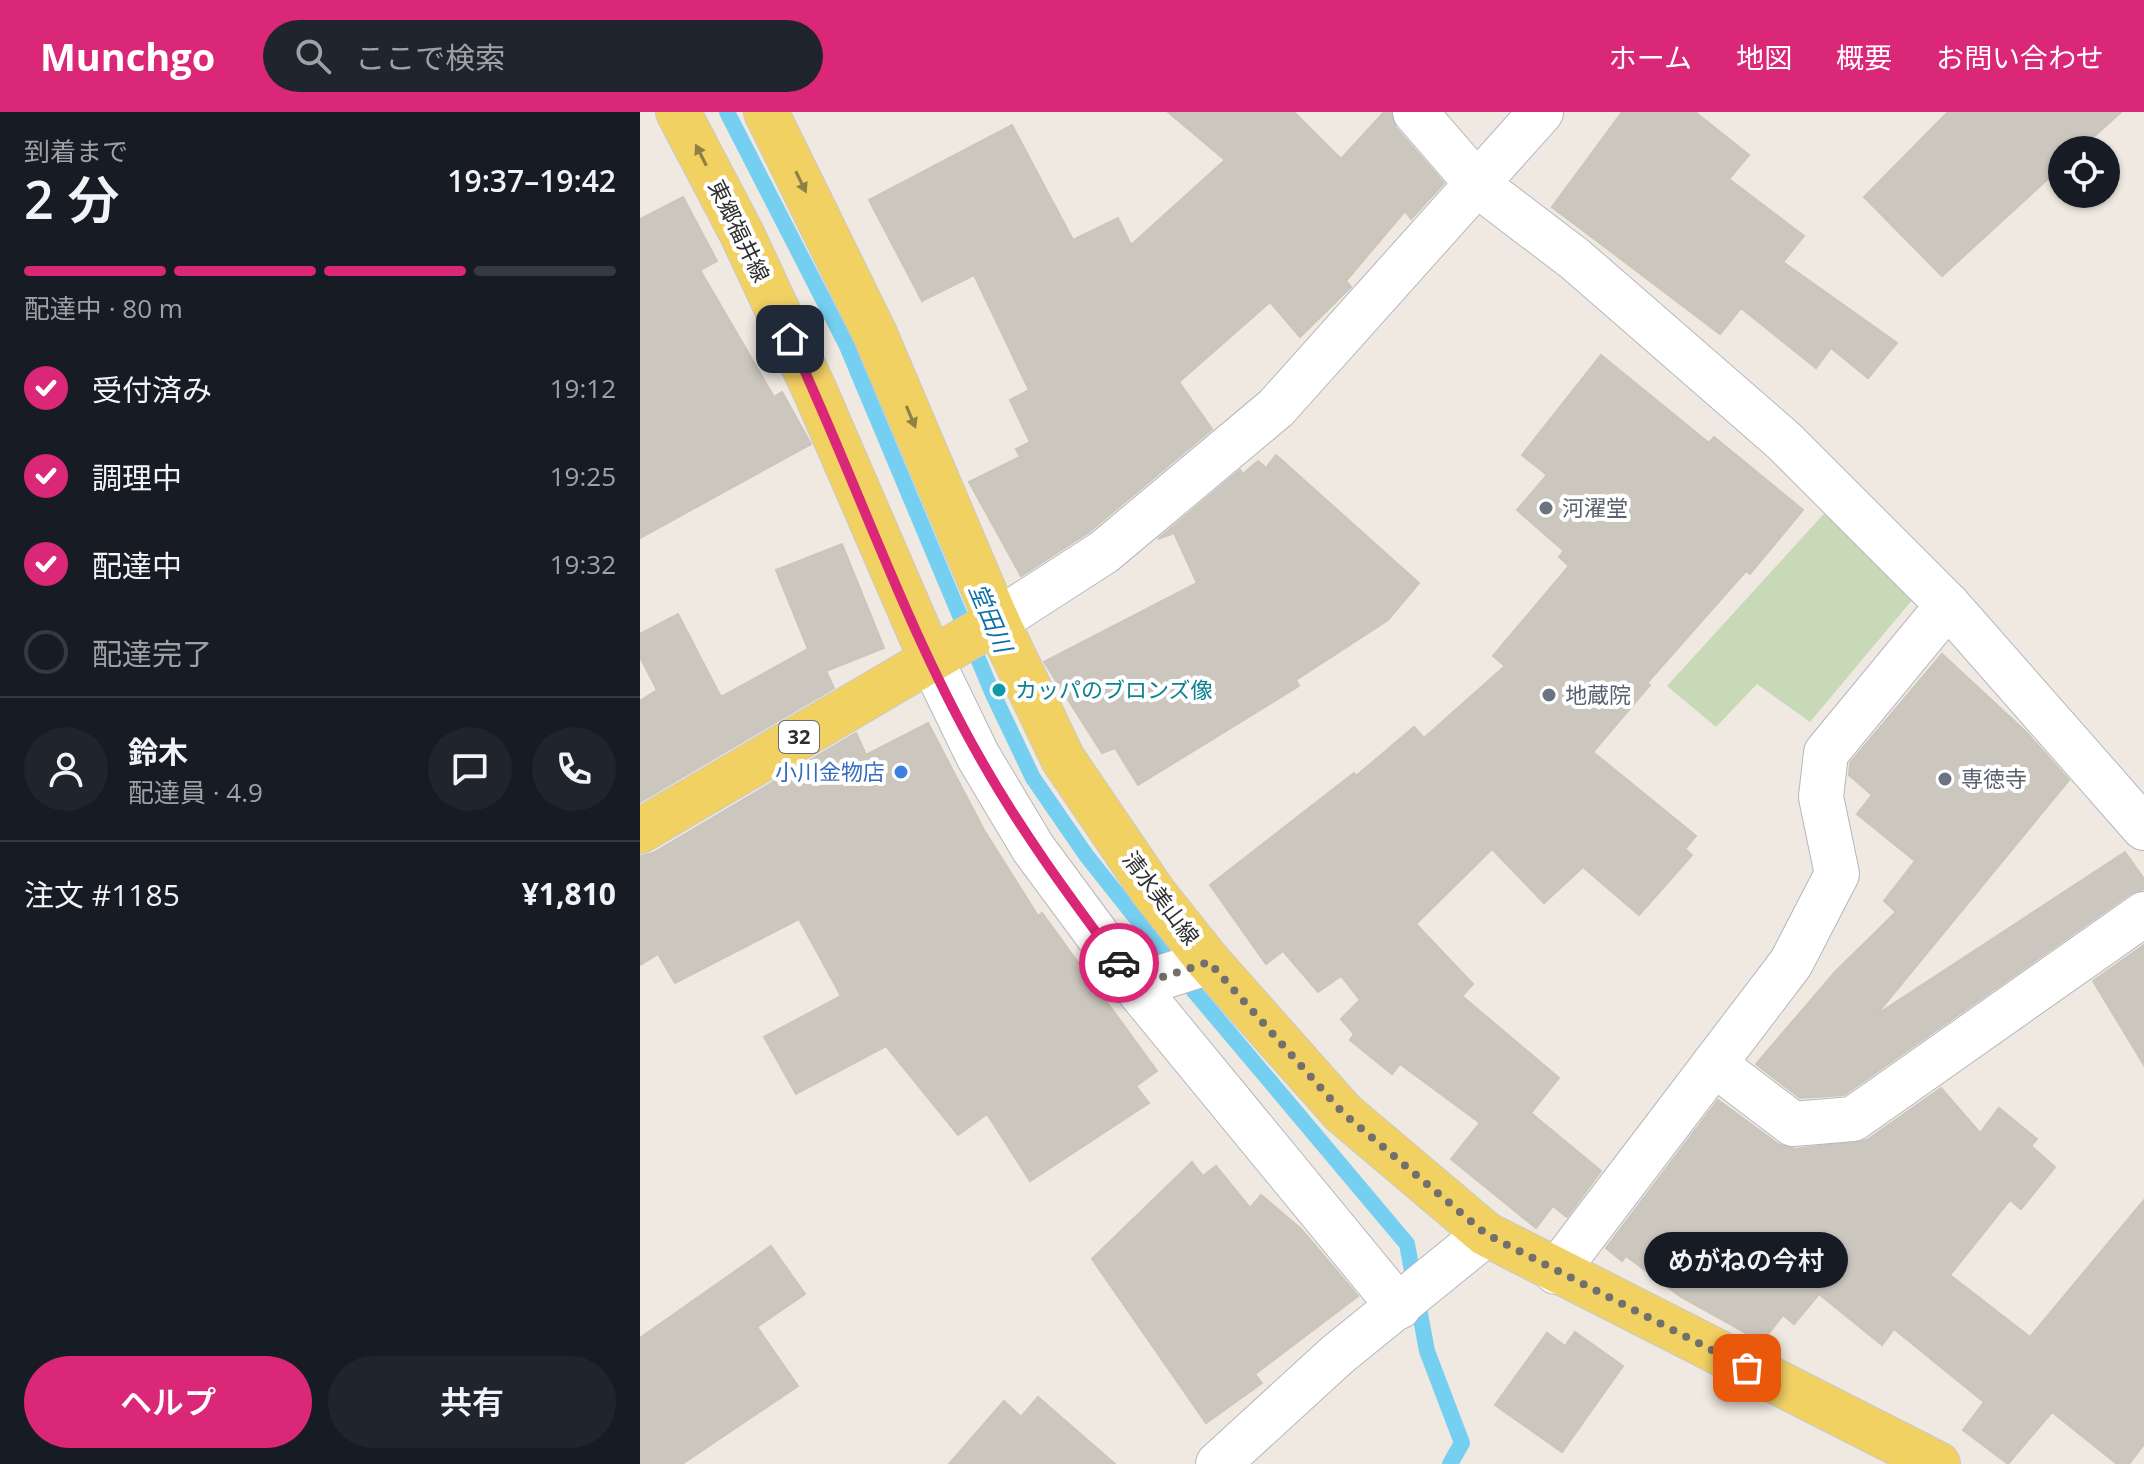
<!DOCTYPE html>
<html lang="ja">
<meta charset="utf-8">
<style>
:root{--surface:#171b24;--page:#20242c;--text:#f1f3f6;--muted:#9ea1a6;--line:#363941;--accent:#db2777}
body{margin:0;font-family:"Open Sans","Noto Sans JP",sans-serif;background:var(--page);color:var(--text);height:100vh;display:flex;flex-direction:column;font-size:30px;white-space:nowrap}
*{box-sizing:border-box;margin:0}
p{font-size:26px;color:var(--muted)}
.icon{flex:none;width:44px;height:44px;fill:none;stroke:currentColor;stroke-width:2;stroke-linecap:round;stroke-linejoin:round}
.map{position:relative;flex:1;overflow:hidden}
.side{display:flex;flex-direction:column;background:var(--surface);width:640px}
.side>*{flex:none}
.buttons{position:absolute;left:1408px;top:24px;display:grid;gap:16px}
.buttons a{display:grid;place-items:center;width:72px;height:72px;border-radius:50%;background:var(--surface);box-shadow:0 2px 6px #0004;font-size:40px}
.pin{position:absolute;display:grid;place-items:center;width:68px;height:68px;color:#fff;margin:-34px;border-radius:16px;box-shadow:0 4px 12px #0006}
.courier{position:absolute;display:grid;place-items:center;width:80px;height:80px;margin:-40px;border:6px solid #db2777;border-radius:50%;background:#fff;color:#222;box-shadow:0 2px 10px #0007}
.bubble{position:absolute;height:56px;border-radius:28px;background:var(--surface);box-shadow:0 2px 6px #0004;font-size:26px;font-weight:600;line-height:56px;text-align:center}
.overview em{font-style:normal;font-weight:600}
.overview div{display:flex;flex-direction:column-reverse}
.overview{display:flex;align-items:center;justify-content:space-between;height:136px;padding:0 24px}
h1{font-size:52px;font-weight:600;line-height:60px}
.bar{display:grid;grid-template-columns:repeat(4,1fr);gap:12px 8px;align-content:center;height:96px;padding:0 24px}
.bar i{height:10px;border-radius:6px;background:var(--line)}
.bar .current{background:var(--accent)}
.bar p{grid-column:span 4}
.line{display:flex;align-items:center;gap:20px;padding:0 24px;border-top:2px solid var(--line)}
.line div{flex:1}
.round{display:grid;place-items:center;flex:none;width:84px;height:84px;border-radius:42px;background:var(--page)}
ol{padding:0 24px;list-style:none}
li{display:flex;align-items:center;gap:24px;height:88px}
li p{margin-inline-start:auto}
li .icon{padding:8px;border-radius:50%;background:var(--accent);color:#fff;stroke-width:4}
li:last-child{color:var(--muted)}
li i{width:44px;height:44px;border:4px solid var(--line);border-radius:50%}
.action{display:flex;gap:16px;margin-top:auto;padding:16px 24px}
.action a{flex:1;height:92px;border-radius:48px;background:var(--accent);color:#fff;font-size:32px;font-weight:600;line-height:92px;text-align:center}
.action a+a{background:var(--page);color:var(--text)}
header{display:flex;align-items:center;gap:48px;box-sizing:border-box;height:112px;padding:0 40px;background:var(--accent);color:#fff}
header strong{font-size:38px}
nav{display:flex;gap:44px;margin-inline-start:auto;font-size:28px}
.search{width:560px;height:72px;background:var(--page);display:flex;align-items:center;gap:20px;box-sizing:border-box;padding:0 28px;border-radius:44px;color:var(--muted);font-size:30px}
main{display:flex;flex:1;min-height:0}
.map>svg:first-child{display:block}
</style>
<header>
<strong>Munchgo</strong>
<div class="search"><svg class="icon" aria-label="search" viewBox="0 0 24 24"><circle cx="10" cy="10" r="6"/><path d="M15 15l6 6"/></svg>ここで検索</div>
<nav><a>ホーム</a><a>地図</a><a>概要</a><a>お問い合わせ</a></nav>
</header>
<main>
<section class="side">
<div class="overview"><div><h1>2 分</h1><p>到着まで</p></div><em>19:37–19:42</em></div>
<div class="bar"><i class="current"></i><i class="current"></i><i class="current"></i><i></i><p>配達中 · 80 m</p></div>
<ol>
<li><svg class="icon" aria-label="check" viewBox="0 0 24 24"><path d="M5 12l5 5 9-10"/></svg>受付済み<p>19:12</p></li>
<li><svg class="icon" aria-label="check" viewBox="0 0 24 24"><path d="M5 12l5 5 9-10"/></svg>調理中<p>19:25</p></li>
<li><svg class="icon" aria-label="check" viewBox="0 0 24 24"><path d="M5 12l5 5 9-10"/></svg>配達中<p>19:32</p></li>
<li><i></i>配達完了</li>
</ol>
<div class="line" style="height:144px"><a class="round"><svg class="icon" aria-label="person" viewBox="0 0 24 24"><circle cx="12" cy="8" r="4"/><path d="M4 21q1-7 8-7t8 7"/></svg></a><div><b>鈴木</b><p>配達員 · 4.9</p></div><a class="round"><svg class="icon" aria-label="chat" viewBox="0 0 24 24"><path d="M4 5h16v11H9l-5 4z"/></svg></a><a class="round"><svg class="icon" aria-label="phone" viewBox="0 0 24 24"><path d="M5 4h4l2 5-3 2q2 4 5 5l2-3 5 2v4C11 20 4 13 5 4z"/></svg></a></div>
<div class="line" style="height:104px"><div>注文 #1185</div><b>¥1,810</b></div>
<div class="action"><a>ヘルプ</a><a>共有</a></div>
</section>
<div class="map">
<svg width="1504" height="1352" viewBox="0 0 1504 1352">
<rect width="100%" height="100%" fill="#efe9e1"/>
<path fill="#c8d9b8" d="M1191 394 1278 481 1170 610 1117 572 1076 615 1027 574Z"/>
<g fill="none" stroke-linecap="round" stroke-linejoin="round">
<path stroke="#75cff0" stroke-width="16" d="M87 0 206 232 352 580 393 666 446 743 554 879 767 1132 787 1239 822 1331 810 1352"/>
</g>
<g fill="#cbc7bf" stroke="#cbc5ba" stroke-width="2">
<path d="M528 0H654L701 47 744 0H751L756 16 804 71 771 107 765 99 706 169 711 175 660 225 630 190 539 270 572 317 449 420 381 464 329 370 380 345 376 337 390 330 370 288 389 278 334 163 282 189 229 88 372 13 433 128 478 106 491 133 585 48Z"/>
<path d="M982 0H1055L1109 43 1089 67 1164 124 1143 150 1257 231 1228 266 1191 236 1176 256 1101 196 1080 222 912 95Z"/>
<path d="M1308 0H1481L1439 38H1422V54L1302 164 1224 85Z"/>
<path d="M43 85 77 149 60 158 134 285 142 280 171 332 0 426V107Z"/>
<path d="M961 243 1069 331 1074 325 1163 398 1110 462 1106 459 1007 571 1010 573 953 640 1056 724 1045 737 1052 743 999 803 943 755 904 791 852 737 776 812 833 872 822 884 919 966 891 1001 961 1059 927 1105 913 1094 896 1116 811 1047 840 1011 760 952 752 962 710 928 714 922 701 907 720 888 701 864 678 880 643 839 626 852 570 773 714 661 716 664 774 615 784 626 865 554 853 544 929 454 919 445 924 439 877 398 907 363 882 343Z"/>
<path d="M636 343 779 471 748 508 656 568 659 574 498 673 475 636 462 641 404 550 557 471 534 421 518 427 600 358 603 362 618 349 626 356Z"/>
<path d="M202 432 244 536 186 559 194 576 0 690V589L17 578 0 545V522L38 502 81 585 168 537 136 458Z"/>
<path d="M1302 542 1385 619 1429 668 1236 903 1485 740 1504 767V777L1490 782 1204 983 1160 986 1116 952 1195 860 1256 800 1244 789 1275 749 1217 702 1232 683 1209 663 1210 651Z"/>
<path d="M288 611 344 718 398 804 402 801 517 959 496 974 509 991 390 1069 347 1002 318 1023 246 934 156 982 124 925 201 884 159 807 35 871 18 842 0 853V744L13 741 216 621 226 643Z"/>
<path d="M1504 833V953L1453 869Z"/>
<path d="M1301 976 1340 1021 1359 996 1397 1027 1391 1034 1415 1055 1381 1097 1370 1088 1310 1163 1390 1225 1504 1088V1332L1489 1352H1477L1412 1300 1368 1352 1323 1318 1344 1290 1254 1217 1242 1233 1179 1182 1154 1212 1143 1203 1122 1230 1041 1185 986 1144 982 1149 966 1136 1078 988 1138 1032 1155 1037 1227 1028Z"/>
<path d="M552 1050 563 1064 576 1054 610 1096 621 1083 661 1117 718 1184 615 1262 622 1271 566 1311 452 1147Z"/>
<path d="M131 1134 165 1182 117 1215 158 1274 42 1352H0V1226Z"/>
<path d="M935 1220 983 1254 922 1340 855 1293 907 1221 925 1234Z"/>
<path d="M398 1285 475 1352H309L364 1289 381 1305Z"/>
</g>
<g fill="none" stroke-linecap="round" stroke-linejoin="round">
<g stroke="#b4b7c1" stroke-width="46">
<g id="minor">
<path d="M775 0 839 74 935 147 1144 329 1308 493 1504 716"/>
<path d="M357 509 464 440 636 296 901 0"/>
<path d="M291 547 338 644 393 736 495 874 759 1195"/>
<path d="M495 874 569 850"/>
<path d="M1074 952 1153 1012 1213 1007 1504 802"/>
<path d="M916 1160 1151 851 1197 762 1181 685 1186 641 1308 493"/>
<path d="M578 1352 697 1243 846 1122"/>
</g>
</g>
<g stroke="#c9c9c9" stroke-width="46">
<g id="major">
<path d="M38 0 102 122 175 279 291 547"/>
<path d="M126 0 235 222 357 509"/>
<path d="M0 719 357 509 423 647 514 781 569 850 703 1001 846 1122 1298 1352"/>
</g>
</g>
<use href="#minor" stroke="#fff" stroke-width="44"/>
<use href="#major" stroke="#f2d163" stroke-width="44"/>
</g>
<defs><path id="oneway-solid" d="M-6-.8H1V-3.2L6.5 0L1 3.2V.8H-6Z" transform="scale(2)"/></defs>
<g fill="#908048">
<use href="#oneway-solid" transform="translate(61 43) rotate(-117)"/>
<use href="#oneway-solid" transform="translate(161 70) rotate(64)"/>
<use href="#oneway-solid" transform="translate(271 305) rotate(67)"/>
</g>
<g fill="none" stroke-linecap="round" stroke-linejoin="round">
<path stroke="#726f6d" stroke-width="8" stroke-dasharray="0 14.4" d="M479 851 495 874 569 850 703 1001 846 1122 1107 1256"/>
<path stroke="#db2777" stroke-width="10" d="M150 227C215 365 264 513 340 646 381 719 429 784 479 851"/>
</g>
<g fill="#6b7280" stroke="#fff" stroke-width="3">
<circle cx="906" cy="396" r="8"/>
<circle cx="909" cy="583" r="8"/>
<circle cx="1305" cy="667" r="8"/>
</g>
<circle fill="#0f9aa8" stroke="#fff" stroke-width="3" cx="359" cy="578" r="8"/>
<circle fill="#3f7fe0" stroke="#fff" stroke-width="3" cx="261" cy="660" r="8"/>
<g text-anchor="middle" stroke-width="8" stroke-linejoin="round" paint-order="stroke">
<rect fill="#fff" stroke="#6d6d6d" stroke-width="2" x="139" y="609" width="40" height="32" rx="6"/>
<g font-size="20" font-weight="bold" fill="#2e2e2e">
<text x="159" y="632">32</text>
</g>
<g font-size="22" fill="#2e2e2e" stroke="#fff">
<text transform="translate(99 119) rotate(64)" y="8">東郷福井線</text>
<text transform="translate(521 786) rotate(53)" y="8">清水美山線</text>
</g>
<g font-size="22" fill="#5b616d" stroke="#fff" text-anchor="start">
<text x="922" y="404">河濯堂</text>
<text x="925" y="591">地蔵院</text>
<text x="1321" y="675">専徳寺</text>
</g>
<g font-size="22" fill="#0d838f" stroke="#fff" text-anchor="start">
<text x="375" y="586">カッパのブロンズ像</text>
</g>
<g font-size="22" fill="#366cbe" stroke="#fff" text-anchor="end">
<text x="245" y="668">小川金物店</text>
</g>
<g font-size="24" font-style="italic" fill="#0d6fa3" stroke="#fff">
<text transform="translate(350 506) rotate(67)" y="8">堂田川</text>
</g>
</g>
</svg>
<div class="buttons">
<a><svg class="icon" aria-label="locate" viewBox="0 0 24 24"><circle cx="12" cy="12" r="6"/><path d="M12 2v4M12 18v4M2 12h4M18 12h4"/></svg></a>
</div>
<div class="pin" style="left:1107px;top:1256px;background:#ea580c"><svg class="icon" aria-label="bag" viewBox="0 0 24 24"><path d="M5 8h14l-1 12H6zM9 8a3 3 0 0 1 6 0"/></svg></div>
<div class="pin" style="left:150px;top:227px;background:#1f2937"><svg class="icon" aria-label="home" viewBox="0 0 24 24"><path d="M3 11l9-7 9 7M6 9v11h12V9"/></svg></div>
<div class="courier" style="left:479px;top:851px"><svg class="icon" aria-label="car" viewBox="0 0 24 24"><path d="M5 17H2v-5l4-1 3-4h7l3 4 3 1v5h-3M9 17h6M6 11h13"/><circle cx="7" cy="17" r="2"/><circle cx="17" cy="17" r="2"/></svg></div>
<div class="bubble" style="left:1004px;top:1120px;width:204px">めがねの今村</div>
</div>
</main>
